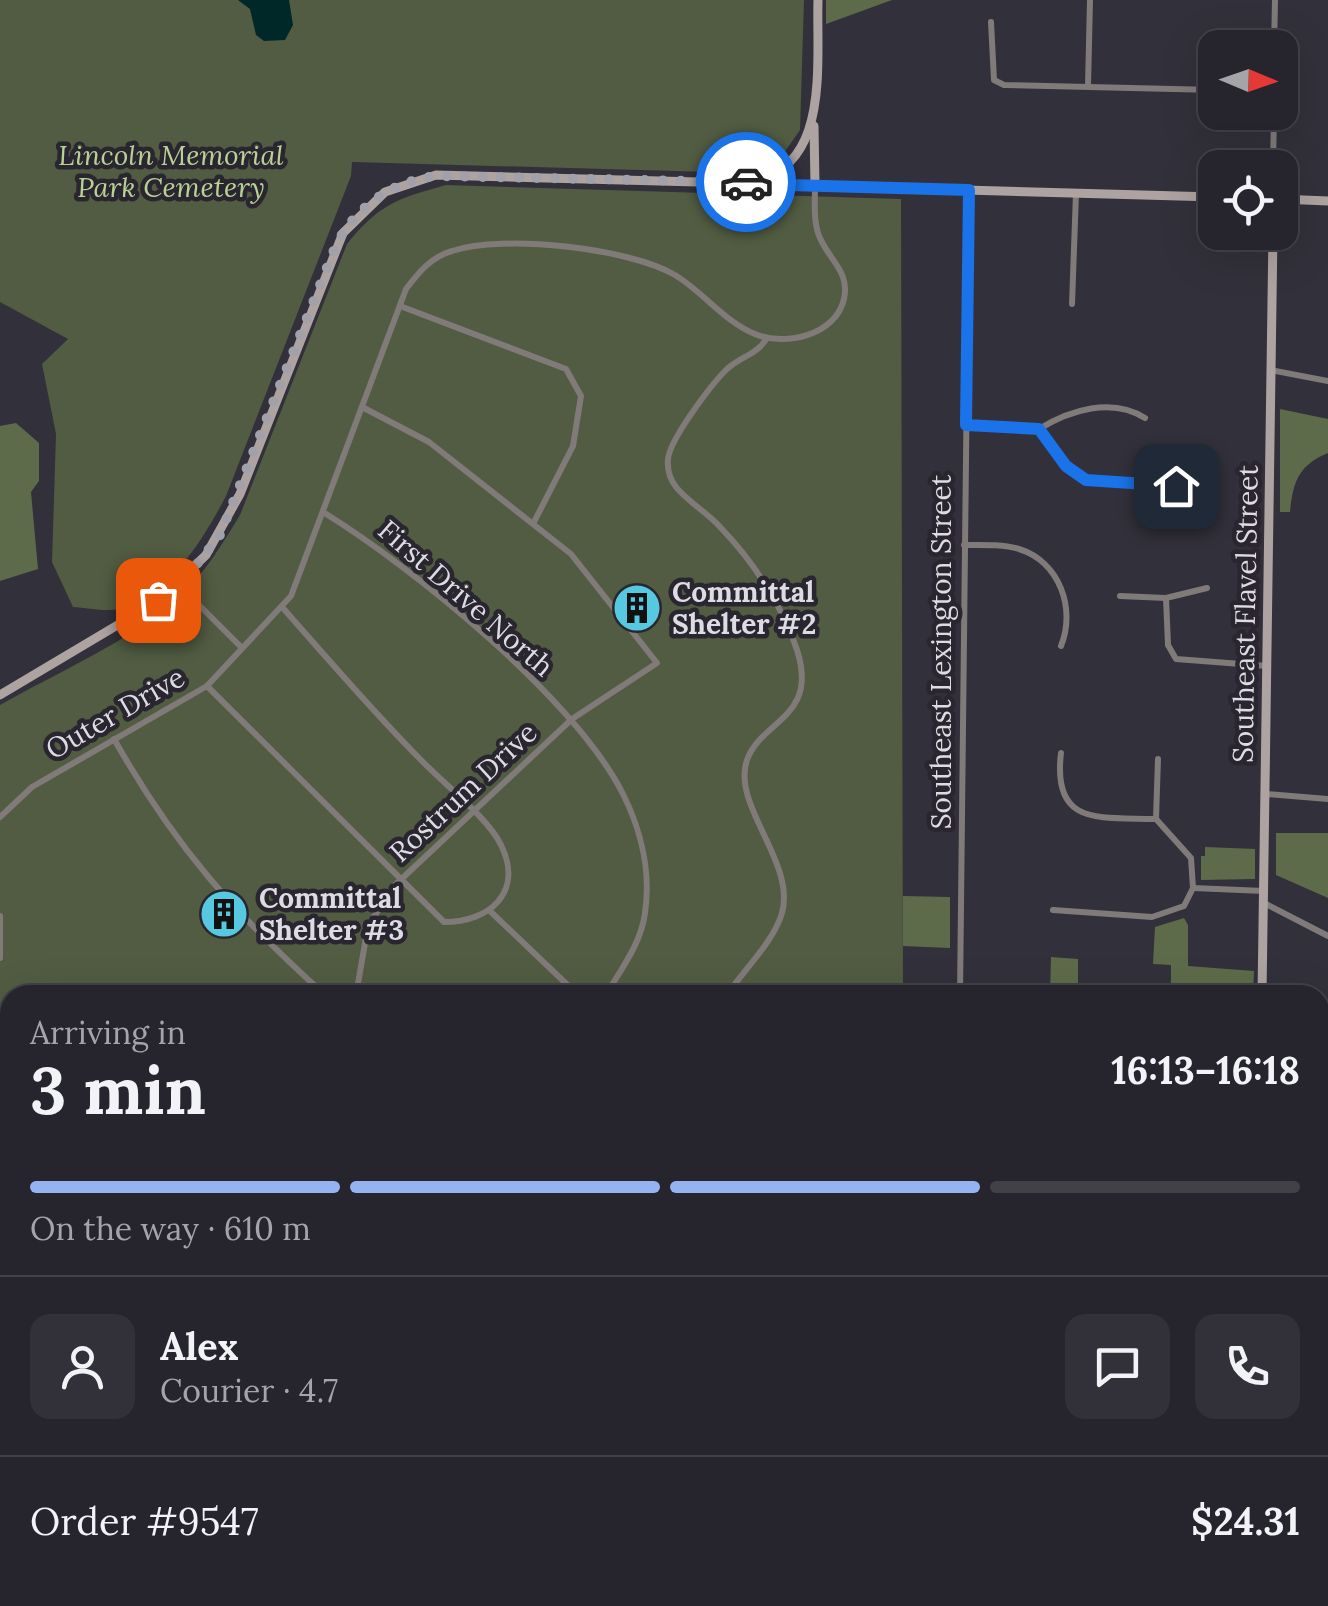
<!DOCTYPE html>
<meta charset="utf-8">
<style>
:root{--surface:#26242c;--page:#323038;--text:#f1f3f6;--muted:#a4a4a9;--line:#424148;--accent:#95b2f1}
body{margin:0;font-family:Lora,serif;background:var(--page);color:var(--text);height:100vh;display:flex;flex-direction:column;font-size:38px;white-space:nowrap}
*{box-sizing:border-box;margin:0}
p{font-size:32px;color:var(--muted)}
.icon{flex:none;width:55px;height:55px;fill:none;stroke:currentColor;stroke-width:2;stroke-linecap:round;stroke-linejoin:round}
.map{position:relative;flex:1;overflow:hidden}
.panel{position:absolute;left:0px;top:985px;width:1330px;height:622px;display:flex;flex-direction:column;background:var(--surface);border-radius:30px 30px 0 0;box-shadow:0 10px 40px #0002,0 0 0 2px var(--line)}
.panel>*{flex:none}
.needle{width:65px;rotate:92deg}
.buttons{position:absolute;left:1198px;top:30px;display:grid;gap:20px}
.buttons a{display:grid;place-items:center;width:100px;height:100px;border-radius:20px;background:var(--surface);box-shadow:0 10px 40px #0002,0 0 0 2px var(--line);font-size:50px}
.pin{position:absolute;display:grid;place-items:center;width:85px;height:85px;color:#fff;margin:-42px;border-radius:20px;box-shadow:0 5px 15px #0006}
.courier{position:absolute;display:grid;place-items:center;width:100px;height:100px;margin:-50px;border:8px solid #1a73e8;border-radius:50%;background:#fff;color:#222;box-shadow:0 2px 12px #0007}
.head em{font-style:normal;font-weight:700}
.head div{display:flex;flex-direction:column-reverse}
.head{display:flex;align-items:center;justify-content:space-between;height:170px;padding:0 30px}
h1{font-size:65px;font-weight:700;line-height:75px}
.bar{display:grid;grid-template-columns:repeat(4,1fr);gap:15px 10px;align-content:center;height:120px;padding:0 30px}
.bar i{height:12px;border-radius:8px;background:var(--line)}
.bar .selected{background:var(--accent)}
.bar p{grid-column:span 4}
.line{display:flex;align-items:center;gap:25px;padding:0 30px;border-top:2px solid var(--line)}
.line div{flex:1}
.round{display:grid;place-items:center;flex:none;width:105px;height:105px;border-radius:20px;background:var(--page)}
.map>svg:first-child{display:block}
</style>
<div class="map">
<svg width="1328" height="1606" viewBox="0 0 1328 1606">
<rect width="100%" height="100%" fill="#32303a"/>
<g fill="#515c42">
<path d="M0 0H804L800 130 779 160 747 173 352 162 351 176 226 496C204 538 169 596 120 609 106 612 87 608 73 607L52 562 56 434 42 364 68 339 0 302Z"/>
<path d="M446 185 901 199 903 995H10V1598H113V1606H0V705C56 673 133 640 180 596 205 573 223 543 240 515L347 244C378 205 398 198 446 185Z"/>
<path d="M336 1598H1039L1038 1606H335Z"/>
</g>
<g fill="#5e6b4a">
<path d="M826 0H892L826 24Z"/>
<path d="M1280 409 1328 419V453C1299 465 1293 481 1290 512H1280Z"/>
<path d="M16 423 39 443V481L31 492 38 569 0 581V426Z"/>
<path d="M1276 833H1328V898L1276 875Z"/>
<path d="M1205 847 1255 849V879L1201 880V856H1205Z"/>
<path d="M903 896 950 897V948L903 946Z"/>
<path d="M1184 918 1188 925V966L1254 971 1253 995H1178L1171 983V965L1153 964 1155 927Z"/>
<path d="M1051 957 1078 959V994L1050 995Z"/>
<path d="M341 1598H431L441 1606H341Z"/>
<path d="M831 1598H1039L1038 1606H831Z"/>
</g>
<path fill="#012828" d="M238 0H289L293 25 285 40 264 41 256 35 250 9Z"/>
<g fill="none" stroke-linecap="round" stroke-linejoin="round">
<g stroke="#807a79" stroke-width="6">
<path d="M991 22 994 80 1004 85 1215 90"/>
<path d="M1274 48 1275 0"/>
<path d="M1088 86 1090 0"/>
<path d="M1273 168 1274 112"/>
<path d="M1072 304 1076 193"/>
<path d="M400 306 566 369 581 396 573 446 534 522"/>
<path d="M1270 370 1328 381"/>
<path d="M966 425 1039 429 1066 466 1086 480 1176 486"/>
<path d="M1039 429C1070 410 1112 397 1145 418"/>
<path d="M323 512C414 568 575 699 623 794 641 830 651 872 645 913 641 944 621 969 606 995"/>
<path d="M964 545C982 545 1002 544 1019 549 1060 562 1076 609 1061 646"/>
<path d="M178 584 242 648"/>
<path d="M1120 596 1166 598 1207 588"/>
<path d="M1166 598 1168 645 1176 659 1267 666"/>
<path d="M207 686 444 922C490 922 524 892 501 845 489 819 443 783 422 761 373 712 328 659 282 607"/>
<path d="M114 739C175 847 234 913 325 995"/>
<path d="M1266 794 1328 799"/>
<path d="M0 817 32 787 207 686 291 596 406 289C419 272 431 257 452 251 504 234 629 248 675 275 703 292 725 322 755 334 785 347 836 335 844 299 850 272 830 261 820 238 813 223 815 202 815 186"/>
<path d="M1156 819 1158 759"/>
<path d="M1193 888 1264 891"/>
<path d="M1264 903 1328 936"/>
<path d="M1053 910 1152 917 1184 906 1193 888 1191 858 1156 819C1100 817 1052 827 1061 753"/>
<path d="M491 912 578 995"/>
<path d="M0 916V958"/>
<path d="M960 991 1016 995"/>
<path d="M356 995 368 926 393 887 572 719 657 663 571 554 429 442 362 407"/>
<path d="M727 995C744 969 773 943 782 913 796 862 731 805 747 760 761 720 819 718 797 650 783 607 753 561 721 528 708 513 688 502 676 487 670 479 667 469 668 459 670 439 711 385 726 370 740 356 756 356 767 338"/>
<path d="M960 995 969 190"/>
<path d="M0 1190 10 1198"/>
<path d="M424 1598 431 1606"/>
<path d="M651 1598 657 1606"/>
<path d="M93 1606 96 1598"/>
</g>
<g stroke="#ada3a1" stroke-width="9">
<path d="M814 126 815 186"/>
<path d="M763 179 787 185 1215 197"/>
<path d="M1280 199 1328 201"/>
<path d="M0 695 158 601 206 555 240 494 343 233 385 192 436 175 736 183C833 180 816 67 818 0"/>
<path d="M1262 995 1273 232"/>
<path d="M1320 1247H1328"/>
<path d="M1183 1606 1184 1598"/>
</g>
</g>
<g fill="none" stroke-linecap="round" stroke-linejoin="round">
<path stroke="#a2a0a8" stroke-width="10" stroke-dasharray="0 18" d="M158 600 190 573 220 535 336 245C356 206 393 181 436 176L746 182"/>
<path stroke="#1a73e8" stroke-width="12" d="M746 182 764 178 788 185 969 190 966 425 1039 429 1066 466 1086 480 1176 486"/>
</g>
<defs>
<g id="building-disc" transform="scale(2.5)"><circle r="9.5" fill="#56c9e1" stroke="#29262f"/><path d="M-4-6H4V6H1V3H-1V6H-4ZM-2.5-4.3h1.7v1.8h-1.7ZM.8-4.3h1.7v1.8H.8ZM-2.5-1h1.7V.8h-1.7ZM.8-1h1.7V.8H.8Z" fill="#111"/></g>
</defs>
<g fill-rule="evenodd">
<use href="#building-disc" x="637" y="608"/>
<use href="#building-disc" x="224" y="914"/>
</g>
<g text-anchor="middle" stroke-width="9" stroke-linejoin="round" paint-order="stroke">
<g font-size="28" font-style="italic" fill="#b9d096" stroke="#29262f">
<text x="171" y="165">Lincoln Memorial<tspan x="171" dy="32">Park Cemetery</tspan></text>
</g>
<g font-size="28" font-weight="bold" fill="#dedce3" stroke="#29262f" text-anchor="start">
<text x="672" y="602">Committal<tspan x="672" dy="32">Shelter #2</tspan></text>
<text x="259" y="908">Committal<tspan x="259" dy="32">Shelter #3</tspan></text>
</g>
<g font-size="28" fill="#dedce3" stroke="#29262f">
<text transform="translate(466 598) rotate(41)" y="10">First Drive North</text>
<text transform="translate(1245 614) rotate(-89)" y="10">Southeast Flavel Street</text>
<text transform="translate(941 652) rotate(-90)" y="10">Southeast Lexington Street</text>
<text transform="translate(115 713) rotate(-30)" y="10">Outer Drive</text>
<text transform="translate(463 792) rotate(-43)" y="10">Rostrum Drive</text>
</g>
</g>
</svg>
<div class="buttons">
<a><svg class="needle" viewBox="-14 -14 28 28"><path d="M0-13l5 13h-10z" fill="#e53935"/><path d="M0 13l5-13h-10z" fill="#a4a4a9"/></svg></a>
<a><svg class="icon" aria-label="locate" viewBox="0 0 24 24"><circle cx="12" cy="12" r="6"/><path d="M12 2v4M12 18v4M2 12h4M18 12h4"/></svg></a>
</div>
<div class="pin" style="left:158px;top:600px;background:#ea580c"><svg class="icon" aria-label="bag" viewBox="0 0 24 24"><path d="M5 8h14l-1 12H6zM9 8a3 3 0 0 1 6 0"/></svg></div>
<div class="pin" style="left:1176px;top:486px;background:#1f2937"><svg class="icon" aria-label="home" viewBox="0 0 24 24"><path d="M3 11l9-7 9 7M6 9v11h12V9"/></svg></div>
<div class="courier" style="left:746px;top:182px"><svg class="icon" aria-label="car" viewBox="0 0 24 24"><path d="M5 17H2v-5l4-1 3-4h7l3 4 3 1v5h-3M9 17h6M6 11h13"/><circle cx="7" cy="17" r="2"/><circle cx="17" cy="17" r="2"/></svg></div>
<section class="panel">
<div class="head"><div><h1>3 min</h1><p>Arriving in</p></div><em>16:13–16:18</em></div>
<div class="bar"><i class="selected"></i><i class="selected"></i><i class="selected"></i><i></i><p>On the way · 610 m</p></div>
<div class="line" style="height:180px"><a class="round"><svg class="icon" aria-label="person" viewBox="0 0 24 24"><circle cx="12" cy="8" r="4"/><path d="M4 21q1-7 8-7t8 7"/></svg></a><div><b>Alex</b><p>Courier · 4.7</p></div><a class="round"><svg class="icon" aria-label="chat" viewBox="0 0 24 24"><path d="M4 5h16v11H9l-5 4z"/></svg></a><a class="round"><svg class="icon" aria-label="phone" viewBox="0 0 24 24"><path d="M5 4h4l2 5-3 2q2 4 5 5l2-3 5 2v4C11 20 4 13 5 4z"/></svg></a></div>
<div class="line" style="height:130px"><div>Order #9547</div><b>$24.31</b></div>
</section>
</div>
